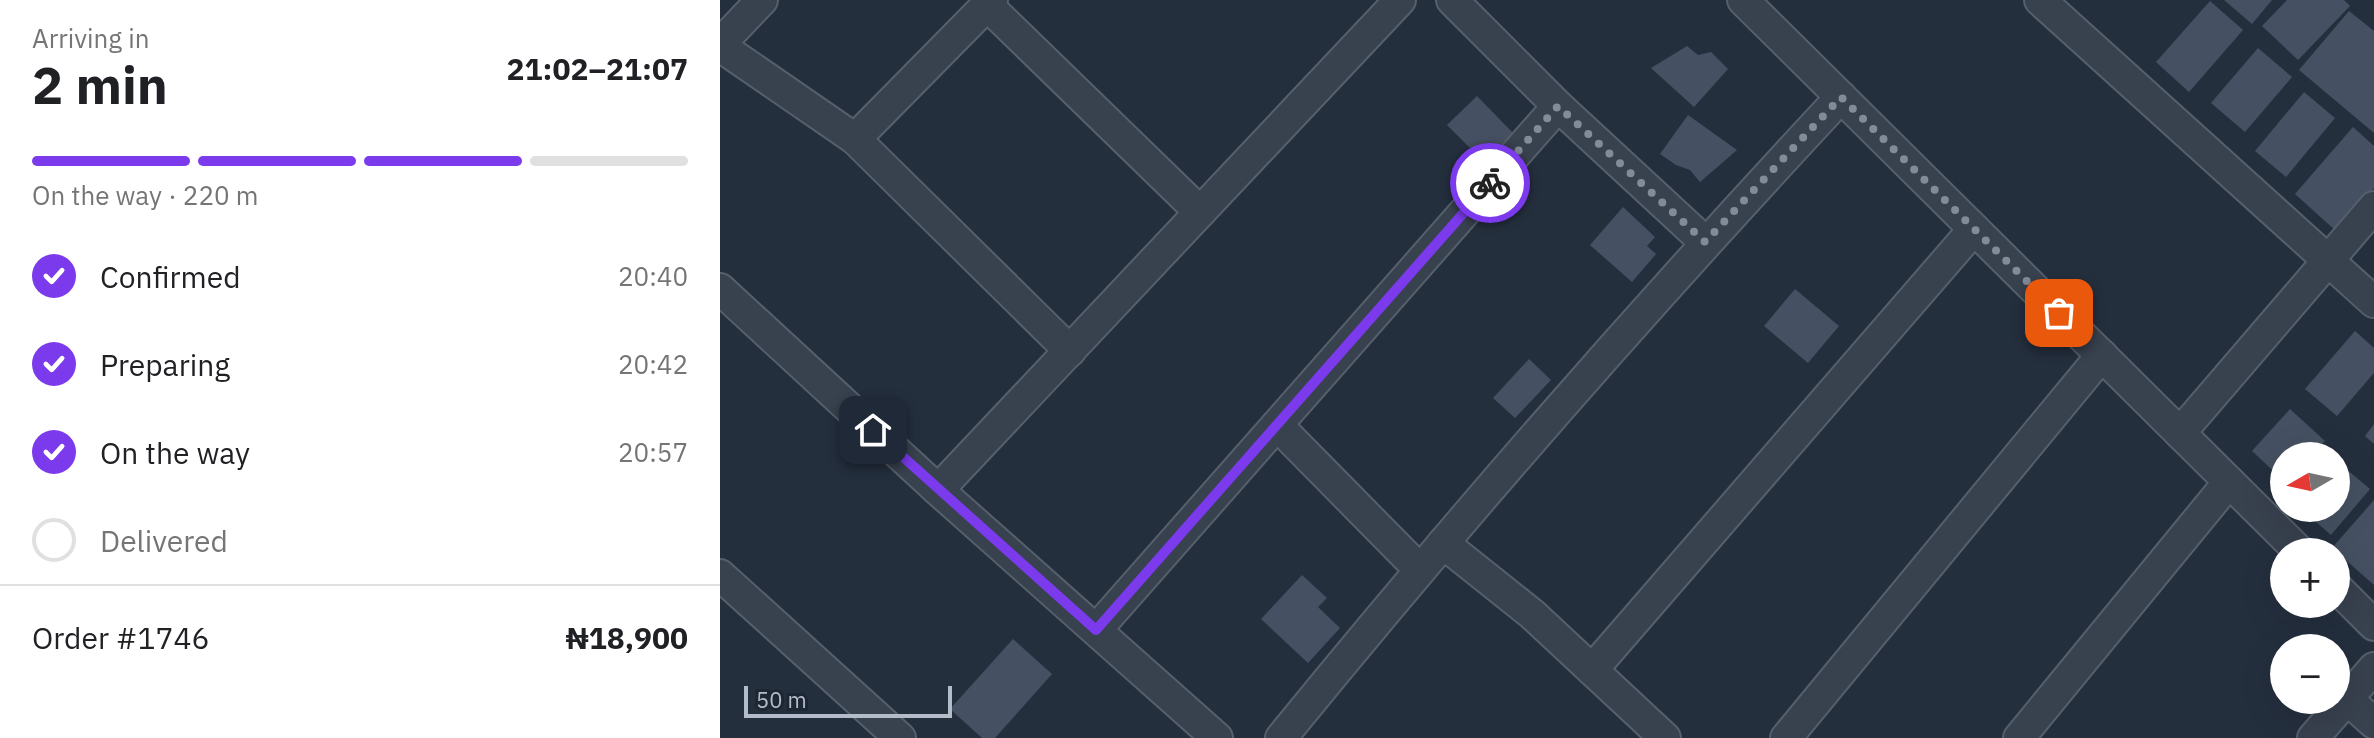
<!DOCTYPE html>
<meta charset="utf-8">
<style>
:root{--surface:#fff;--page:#f2f2f2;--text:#202124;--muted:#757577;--line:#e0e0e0;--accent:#7c3aed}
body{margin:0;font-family:"IBM Plex Sans",sans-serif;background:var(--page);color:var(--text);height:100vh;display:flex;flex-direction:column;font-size:30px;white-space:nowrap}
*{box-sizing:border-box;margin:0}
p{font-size:26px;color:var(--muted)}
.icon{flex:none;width:44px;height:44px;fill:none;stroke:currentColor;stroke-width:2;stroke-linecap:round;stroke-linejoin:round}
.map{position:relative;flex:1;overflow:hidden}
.panel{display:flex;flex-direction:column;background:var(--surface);width:720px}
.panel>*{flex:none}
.needle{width:52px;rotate:261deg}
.fabs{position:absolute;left:1550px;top:442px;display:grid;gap:16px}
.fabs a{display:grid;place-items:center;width:80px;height:80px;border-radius:50%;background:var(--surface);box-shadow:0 8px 32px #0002;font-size:40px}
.scale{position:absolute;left:24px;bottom:20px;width:208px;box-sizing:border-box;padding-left:8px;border:4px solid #b4bcc9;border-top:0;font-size:22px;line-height:28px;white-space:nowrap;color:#b4bcc9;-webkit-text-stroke:6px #1d2633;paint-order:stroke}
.pin{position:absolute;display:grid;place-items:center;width:68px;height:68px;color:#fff;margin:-34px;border-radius:16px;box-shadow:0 4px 12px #0006}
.courier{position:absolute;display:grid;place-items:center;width:80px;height:80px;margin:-40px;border:6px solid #7c3aed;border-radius:50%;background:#fff;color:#222;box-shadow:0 2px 10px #0007}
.overview em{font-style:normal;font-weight:700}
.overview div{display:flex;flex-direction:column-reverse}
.overview{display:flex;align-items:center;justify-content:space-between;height:136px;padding:0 32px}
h1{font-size:52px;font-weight:700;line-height:60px}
.bar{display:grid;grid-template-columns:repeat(4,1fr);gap:12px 8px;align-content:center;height:96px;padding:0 32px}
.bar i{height:10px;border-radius:6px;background:var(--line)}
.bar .current{background:var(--accent)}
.bar p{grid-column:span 4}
.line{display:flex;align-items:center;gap:20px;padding:0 32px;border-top:2px solid var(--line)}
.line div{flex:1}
ol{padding:0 32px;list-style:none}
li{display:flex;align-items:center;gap:24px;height:88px}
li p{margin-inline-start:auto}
li .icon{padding:8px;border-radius:50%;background:var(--accent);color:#fff;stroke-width:4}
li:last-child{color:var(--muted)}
li i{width:44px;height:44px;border:4px solid var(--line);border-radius:50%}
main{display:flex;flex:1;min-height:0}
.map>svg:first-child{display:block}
</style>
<main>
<section class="panel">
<div class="overview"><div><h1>2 min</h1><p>Arriving in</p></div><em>21:02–21:07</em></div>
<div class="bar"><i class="current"></i><i class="current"></i><i class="current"></i><i></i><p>On the way · 220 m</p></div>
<ol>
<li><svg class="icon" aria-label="check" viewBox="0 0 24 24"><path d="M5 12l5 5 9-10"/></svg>Confirmed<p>20:40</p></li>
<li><svg class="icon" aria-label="check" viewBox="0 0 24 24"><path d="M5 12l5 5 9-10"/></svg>Preparing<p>20:42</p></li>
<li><svg class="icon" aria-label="check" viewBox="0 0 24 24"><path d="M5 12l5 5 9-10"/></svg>On the way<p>20:57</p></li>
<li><i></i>Delivered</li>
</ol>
<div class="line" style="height:104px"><div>Order #1746</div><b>₦18,900</b></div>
</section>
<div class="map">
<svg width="1654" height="738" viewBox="0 0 1654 738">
<rect width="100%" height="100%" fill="#242f3e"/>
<g fill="#455162">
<path d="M1504 0H1552L1532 24Z"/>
<path d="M1567 0H1624L1630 6 1578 60 1542 26Z"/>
<path d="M1490 1 1523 30 1469 92 1436 62Z"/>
<path d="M1629 11 1654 31V133L1579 70Z"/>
<path d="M967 46 978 55 991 52 1008 69 974 107 931 68Z"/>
<path d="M1538 48 1572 77 1525 132 1491 103Z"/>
<path d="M1584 92 1615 118 1566 177 1535 151Z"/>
<path d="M757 96 793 133 764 162 727 125Z"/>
<path d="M968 115 1017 150 980 182 970 170 956 165 940 154Z"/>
<path d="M1633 127 1654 146V188L1616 231 1575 194Z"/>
<path d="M903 207 935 237 927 246 936 254 912 282 870 245Z"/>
<path d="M1075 289 1119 326 1088 363 1044 326Z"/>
<path d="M1635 331 1654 348V373L1617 416 1585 389Z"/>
<path d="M809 359 831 380 795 418 773 398Z"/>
<path d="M1570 409 1605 441 1591 456H1564V481L1532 451Z"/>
<path d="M1654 424V444L1645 436Z"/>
<path d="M1618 462 1650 489 1611 535 1580 508H1616Z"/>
<path d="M1654 500V585L1612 548Z"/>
<path d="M582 575 607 598 598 607 620 628 588 663 541 619Z"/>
<path d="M293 639 332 674 275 738H262L230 709Z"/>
</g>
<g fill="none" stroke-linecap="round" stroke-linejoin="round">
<g stroke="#565f6c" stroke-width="34">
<g id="minor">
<path d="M732 0 838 106 985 242"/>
<path d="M1023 0 1580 552"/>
<path d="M1320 0 1654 302"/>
<path d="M267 5 480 212"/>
<path d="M0 44 42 0"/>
<path d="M0 46 135 139 350 351"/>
<path d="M135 139 272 0"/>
<path d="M0 289 218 490 497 738"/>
<path d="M557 425 699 569"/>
<path d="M1460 433 1654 207"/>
<path d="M218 490 680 0"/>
<path d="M723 543 812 614 945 738"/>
<path d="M0 575 180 738"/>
<path d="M1616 587 1654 625"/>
<path d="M376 630 838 106"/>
<path d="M872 670 1254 229"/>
<path d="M1627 699 1654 723"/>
<path d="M561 738C740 518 927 305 1121 97"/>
<path d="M1066 738 1382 355"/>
<path d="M1299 738 1509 482"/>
<path d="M1593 738 1654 668"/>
</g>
</g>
<use href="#minor" stroke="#38414e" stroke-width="30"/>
</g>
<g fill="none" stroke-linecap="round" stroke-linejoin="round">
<path stroke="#828b98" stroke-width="8" stroke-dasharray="0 14.4" d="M770 183 838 106 985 242 1121 97 1339 313"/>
<path stroke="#7c3aed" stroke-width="10" d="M153 430 376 630 770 183"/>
</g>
</svg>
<div class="fabs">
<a><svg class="needle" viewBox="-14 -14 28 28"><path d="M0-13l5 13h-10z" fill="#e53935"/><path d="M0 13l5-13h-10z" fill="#757577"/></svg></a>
<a>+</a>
<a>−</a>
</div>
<div class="scale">50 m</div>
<div class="pin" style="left:1339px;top:313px;background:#ea580c"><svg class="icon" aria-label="bag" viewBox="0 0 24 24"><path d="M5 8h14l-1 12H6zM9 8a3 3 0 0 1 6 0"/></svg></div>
<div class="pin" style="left:153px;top:430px;background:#1f2937"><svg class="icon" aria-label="home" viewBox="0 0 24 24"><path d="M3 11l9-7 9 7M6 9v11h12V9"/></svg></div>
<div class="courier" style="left:770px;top:183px"><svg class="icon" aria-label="bike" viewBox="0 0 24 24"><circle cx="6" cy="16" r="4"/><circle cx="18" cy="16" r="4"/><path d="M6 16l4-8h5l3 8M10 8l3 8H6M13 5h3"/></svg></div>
</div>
</main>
